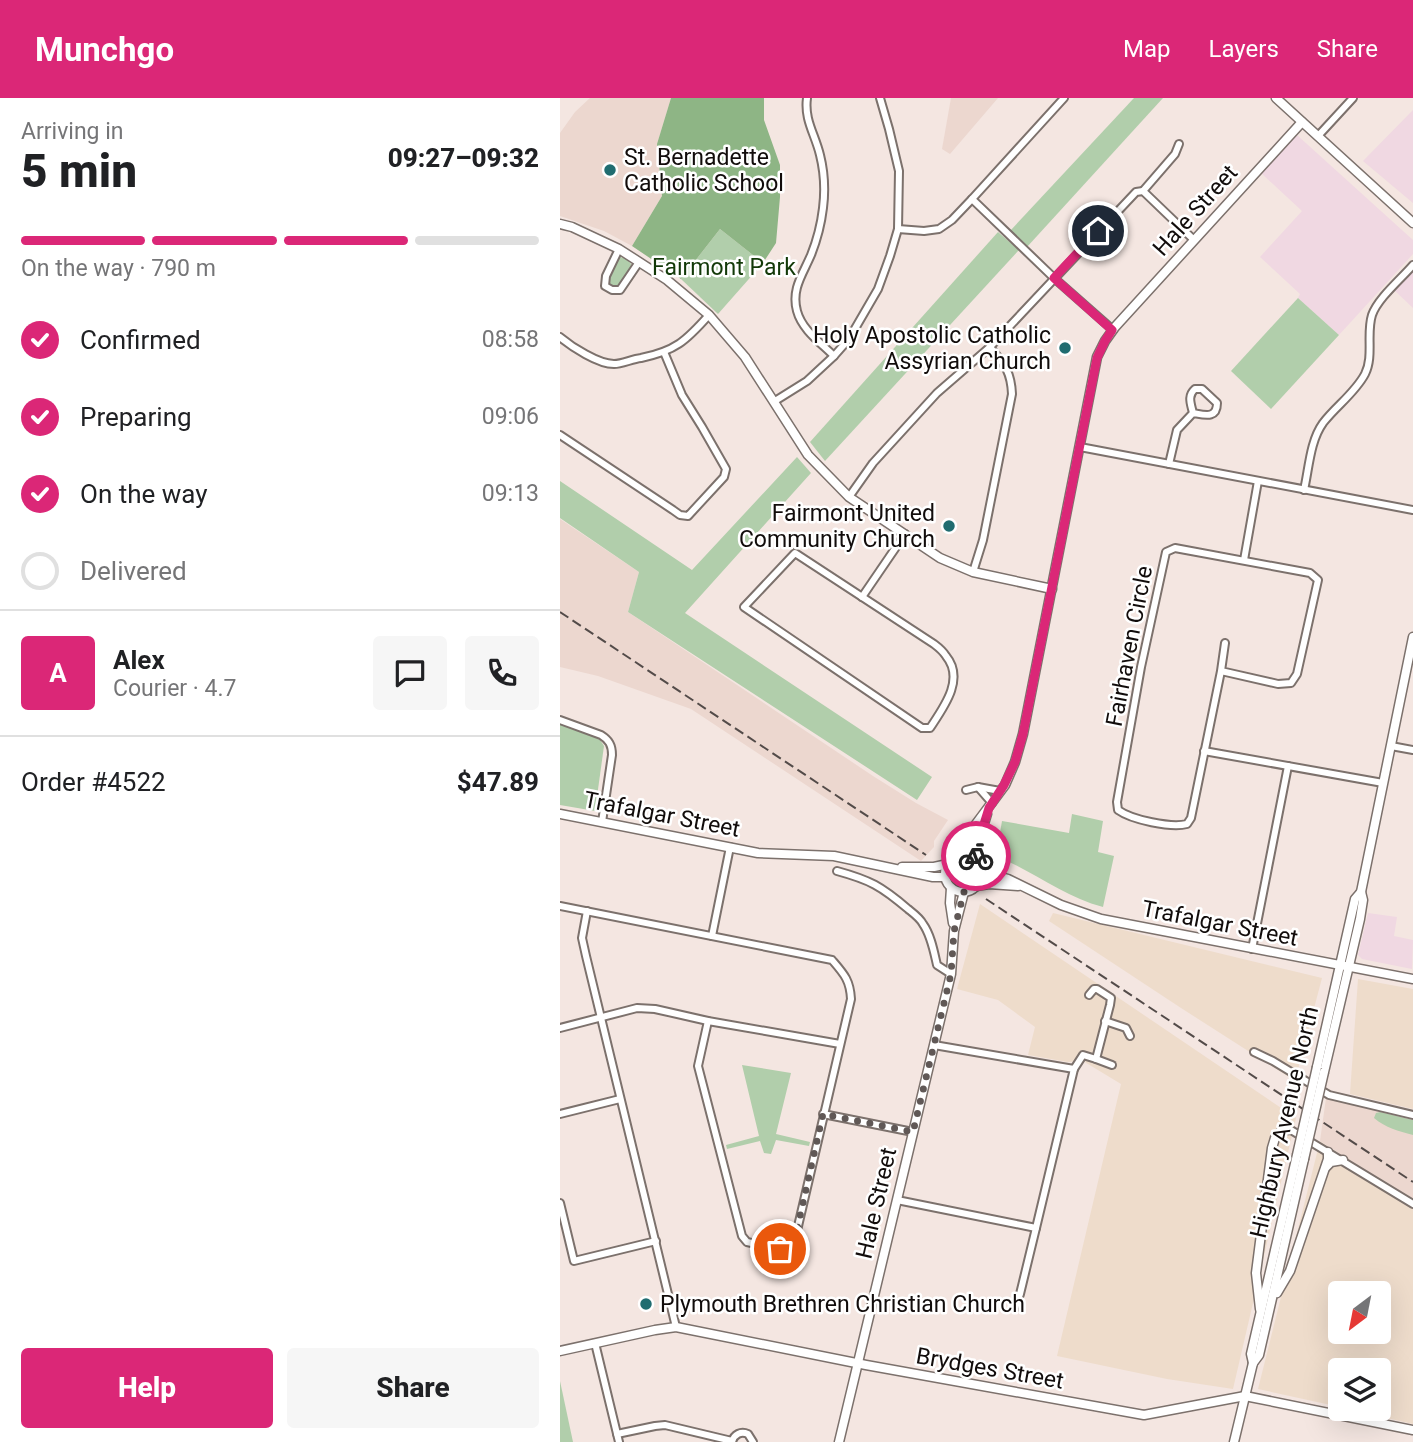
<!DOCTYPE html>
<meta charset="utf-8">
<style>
:root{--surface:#fff;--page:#f6f6f6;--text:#202124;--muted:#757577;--line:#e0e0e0;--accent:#db2777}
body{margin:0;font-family:Roboto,sans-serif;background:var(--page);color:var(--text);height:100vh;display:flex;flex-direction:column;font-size:26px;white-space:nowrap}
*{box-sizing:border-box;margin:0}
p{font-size:23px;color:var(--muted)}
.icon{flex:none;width:38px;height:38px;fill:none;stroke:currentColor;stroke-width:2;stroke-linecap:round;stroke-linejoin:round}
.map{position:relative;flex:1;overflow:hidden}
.details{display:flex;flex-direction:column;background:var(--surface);width:560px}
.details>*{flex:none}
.needle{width:46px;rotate:212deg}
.buttons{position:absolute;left:768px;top:1183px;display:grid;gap:14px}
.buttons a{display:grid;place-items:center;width:63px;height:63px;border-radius:7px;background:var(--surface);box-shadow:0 7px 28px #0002;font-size:35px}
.pin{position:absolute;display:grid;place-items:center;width:60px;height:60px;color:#fff;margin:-30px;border:4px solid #fff;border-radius:50%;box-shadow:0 2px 7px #0007}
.courier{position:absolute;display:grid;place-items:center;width:70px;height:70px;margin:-35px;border:5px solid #db2777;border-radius:50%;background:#fff;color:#222;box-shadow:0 2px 9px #0007}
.overview em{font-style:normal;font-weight:800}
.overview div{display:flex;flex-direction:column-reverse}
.overview{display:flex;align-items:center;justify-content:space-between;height:119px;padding:0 21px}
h1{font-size:46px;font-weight:800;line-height:52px}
.bar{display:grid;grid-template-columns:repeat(4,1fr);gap:10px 7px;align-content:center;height:84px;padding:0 21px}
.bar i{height:9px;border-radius:5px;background:var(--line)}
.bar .active{background:var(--accent)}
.bar p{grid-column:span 4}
.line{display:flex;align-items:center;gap:18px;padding:0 21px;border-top:2px solid var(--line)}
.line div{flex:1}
.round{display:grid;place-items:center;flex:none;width:74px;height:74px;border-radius:7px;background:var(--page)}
ol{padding:0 21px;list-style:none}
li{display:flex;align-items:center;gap:21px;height:77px}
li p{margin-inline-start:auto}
li .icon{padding:7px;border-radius:50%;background:var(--accent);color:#fff;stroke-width:4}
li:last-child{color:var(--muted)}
li i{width:38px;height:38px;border:4px solid var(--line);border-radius:50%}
.button{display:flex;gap:14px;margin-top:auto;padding:14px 21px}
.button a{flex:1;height:80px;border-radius:7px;background:var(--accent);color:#fff;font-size:28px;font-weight:800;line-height:80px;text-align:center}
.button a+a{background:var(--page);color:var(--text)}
header{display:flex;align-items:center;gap:42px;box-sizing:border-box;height:98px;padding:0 35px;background:var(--accent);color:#fff}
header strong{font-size:33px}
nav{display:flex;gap:38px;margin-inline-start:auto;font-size:24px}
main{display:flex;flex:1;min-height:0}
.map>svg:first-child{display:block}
</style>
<header>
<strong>Munchgo</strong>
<nav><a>Map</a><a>Layers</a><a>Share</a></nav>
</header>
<main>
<section class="details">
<div class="overview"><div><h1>5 min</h1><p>Arriving in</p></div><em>09:27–09:32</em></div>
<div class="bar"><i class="active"></i><i class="active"></i><i class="active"></i><i></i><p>On the way · 790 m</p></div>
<ol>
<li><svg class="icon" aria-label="check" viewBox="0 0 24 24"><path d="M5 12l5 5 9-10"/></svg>Confirmed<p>08:58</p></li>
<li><svg class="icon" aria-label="check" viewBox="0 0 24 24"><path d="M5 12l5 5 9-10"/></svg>Preparing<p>09:06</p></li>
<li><svg class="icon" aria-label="check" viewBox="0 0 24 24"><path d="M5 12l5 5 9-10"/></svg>On the way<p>09:13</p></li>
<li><i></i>Delivered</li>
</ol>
<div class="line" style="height:126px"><b class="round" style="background:var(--accent);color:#fff">A</b><div><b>Alex</b><p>Courier · 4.7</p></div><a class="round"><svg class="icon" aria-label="chat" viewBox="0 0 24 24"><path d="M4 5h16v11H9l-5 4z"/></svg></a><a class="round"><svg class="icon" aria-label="phone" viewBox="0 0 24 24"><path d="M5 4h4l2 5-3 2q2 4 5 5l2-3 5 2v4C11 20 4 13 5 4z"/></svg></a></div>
<div class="line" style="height:91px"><div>Order #4522</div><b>$47.89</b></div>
<div class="button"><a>Help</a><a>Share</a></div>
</section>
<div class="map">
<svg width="853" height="1344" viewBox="0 0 853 1344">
<rect width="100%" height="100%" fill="#f4e6e1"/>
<g fill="#f0d8e2">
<path d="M853 12V105L803 63Z"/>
<path d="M737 37 853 142V156L779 237 738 200 740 196 700 159 742 113 700 74Z"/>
<path d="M853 173V210L834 192Z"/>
<path d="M808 815 837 819 834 838 853 842 852 871 802 861 798 857Z"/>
</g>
<g fill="#eedccb" fill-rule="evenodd">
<path d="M420 806 736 1020 673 1291 607 1281 497 1258 561 986 523 963 508 964 468 957 475 929 438 902 397 891Z"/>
<path d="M493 815 762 880 735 983 621 910 489 823Z"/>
<path d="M798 881 853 891V1011L790 996Z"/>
<path d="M760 1043 853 1103V1326L787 1311H819V1272H780V1309L698 1291ZM780 1195H819V1234H780Z"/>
</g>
<g fill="#ecd7cf">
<path d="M30 0H111L97 46 102 98 72 148 44 133 0 118V35L15 14Z"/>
<path d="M391 0H438L390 56 382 51Z"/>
<path d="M0 421 79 474 68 514 313 678 356 705 388 722 374 743V749L361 763 131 611 38 578 0 569Z"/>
<path d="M766 1000 853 1022V1103L760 1043Z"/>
</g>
<g fill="#b1ceab">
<path d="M574 0H603L467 149 450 133Z"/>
<path d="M160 131 203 165 158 216 121 181Z"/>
<path d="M438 134 459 152 265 363 250 344Z"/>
<path d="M60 159 67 161 71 166C70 175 63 188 54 190L48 186V179Z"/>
<path d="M738 200 779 237 711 311 671 273Z"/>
<path d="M237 359 251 375 125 515 372 679 357 702 68 514 79 474 0 420V383L132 472Z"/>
<path d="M0 626 39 640 44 648 35 713 0 707Z"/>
<path d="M512 716 543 723 538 754 554 758 543 809C504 799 473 773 436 758L442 723 509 735Z"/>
<path d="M182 967 231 975 216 1036 250 1044 249 1048 216 1042 211 1056 204 1055 200 1043 167 1051 166 1047 199 1038Z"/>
<path d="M820 1014 853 1022V1037C838 1033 826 1030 814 1020L816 1015Z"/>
<path d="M0 1283 13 1344H0Z"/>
</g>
<path fill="#8eb585" d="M111 0H204V22L220 67V99L216 145 203 165 160 131 121 181 72 148 102 98 97 46Z"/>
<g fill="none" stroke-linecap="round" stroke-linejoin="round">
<g stroke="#7c716c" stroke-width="10">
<g id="street">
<path d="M247 0C244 22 255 36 260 57 264 73 265 94 263 110 261 127 257 142 251 157 243 176 231 191 237 213 242 232 261 245 274 258"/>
<path d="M758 38 793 0"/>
<path d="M583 93 615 56 619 46"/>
<path d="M412 101 494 180 553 232"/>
<path d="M338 131 364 133 379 131 392 122 412 101 504 0"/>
<path d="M59 151 46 178 45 188 52 192H60L79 164"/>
<path d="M0 239C12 249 38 266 54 266 62 266 72 261 81 260 115 253 126 243 149 217"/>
<path d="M215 303 247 283 274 258 289 241 318 191 330 158 338 131 339 73 329 31 320 0"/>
<path d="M0 337 113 412 120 417 128 418 164 379 166 371 142 329 122 297 104 254"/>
<path d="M520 349 853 412"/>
<path d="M609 366 617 332 633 315C645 317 657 321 657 305L642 291H635C627 298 631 306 633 315"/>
<path d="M744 392C749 370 750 343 763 325 776 308 795 295 805 276 814 258 806 236 812 217 818 200 841 181 853 167"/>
<path d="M289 399 313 365 377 295 430 249 576 94 583 93 634 142"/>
<path d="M235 455 374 546C378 549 383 553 386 558 405 581 384 609 370 630H362L184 509Z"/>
<path d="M684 462 698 383"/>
<path d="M413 474 423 442 452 296C451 273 444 266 430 249"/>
<path d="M302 499 345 436"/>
<path d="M661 573 718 586 731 585 737 576 758 482 750 475 615 450 606 454 581 569 557 704 558 712C572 722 611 730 627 726L631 720 661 573 665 545"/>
<path d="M0 622 41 637C49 642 52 647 52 657L42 724"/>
<path d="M831 648 853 652"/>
<path d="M644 653 823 685"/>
<path d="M418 689 432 705"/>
<path d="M406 692 418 689 440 693"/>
<path d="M277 773C310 782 321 788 348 811 353 815 360 820 363 826 371 837 374 854 377 867L391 876"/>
<path d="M0 808 272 862C284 876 290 882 291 901L232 1154 187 1144 182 1138 138 968 148 923"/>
<path d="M27 813 22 840 26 858 116 1229"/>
<path d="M152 838 170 749"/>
<path d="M692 851 728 668"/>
<path d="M545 923 566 930 570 938"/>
<path d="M0 930 77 910 95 911 148 923 280 946"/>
<path d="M694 954 713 963 769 997 853 1017"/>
<path d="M536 961 552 967"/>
<path d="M514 971 523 957 536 961 550 907 551 900 537 891H534L529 897"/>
<path d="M0 1016 60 1001"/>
<path d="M263 1016 353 1034"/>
<path d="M722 1033 731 1032 853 1106"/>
<path d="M337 1102 476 1130 514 971 374 947"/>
<path d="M0 1105 14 1163 96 1143"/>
<path d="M455 1210 460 1196 476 1130"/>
<path d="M35 1245 59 1344"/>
<path d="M57 1336 95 1328 105 1327 172 1343"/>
<path d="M172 1344C174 1336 181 1333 188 1336L193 1344"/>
</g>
</g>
<g stroke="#7c716c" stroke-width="11">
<g id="secondary">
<path d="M716 0 853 125"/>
<path d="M0 126 12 129 59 151 107 182 149 217 185 259 248 357 289 399 380 460 413 474 492 491"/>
<path d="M0 716 198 755 274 758 373 779H385"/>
<circle cx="403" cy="776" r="18"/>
<path d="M399 759 407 749 416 726 445 687 455 664 463 636 537 259 545 243 555 229 742 24"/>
<path d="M416 765V752L427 716"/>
<path d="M342 769H374L388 766"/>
<path d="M420 774 448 781 501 807 541 821 853 881"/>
<path d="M416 788 429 786 458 788"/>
<path d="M391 790 390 805 393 825"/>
<path d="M757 969 795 801 801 794"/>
<path d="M764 974 800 821 803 802 801 794 853 539"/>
<path d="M766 1069 771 1064 783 1062"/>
<path d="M717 1195 730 1173 768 1061V1054"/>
<path d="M700 1211 696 1175 712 1050 715 1040 722 1033"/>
<path d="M0 1253 95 1232 116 1229 306 1267 584 1317 685 1298 853 1332"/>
<path d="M693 1265 691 1256 737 1057"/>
<path d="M279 1344 391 876 394 833 404 794"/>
<path d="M674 1344 693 1265 699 1257 744 1061"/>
</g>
</g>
<use href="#street" stroke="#fff" stroke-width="6"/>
<use href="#secondary" stroke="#fff" stroke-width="8"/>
<g stroke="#534b49" stroke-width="2" stroke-dasharray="10 5" stroke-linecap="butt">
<path d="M0 514 366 757"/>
<path d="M426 801 853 1084"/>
</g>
<g stroke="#7c716c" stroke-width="11" stroke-linecap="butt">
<g id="secondary-bridge">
<path d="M737 1057 757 969"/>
<path d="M744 1061 764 974"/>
</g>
</g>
<use href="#secondary-bridge" stroke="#fff" stroke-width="8"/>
</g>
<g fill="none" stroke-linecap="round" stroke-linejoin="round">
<path stroke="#605856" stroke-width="7" stroke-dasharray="0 12.6" d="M220 1151 232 1154 263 1016 353 1034 391 876 394 833 404 794C430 788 416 774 416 758"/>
<path stroke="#db2777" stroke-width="9" d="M416 758V752L429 710 444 687 455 664 463 636 537 260 545 243 552 232 494 180 538 133"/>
</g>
<g fill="#206c70" stroke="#fff" stroke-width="2.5">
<circle cx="50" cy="72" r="7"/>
<circle cx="505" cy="250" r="7"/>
<circle cx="389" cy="428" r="7"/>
<circle cx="86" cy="1206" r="7"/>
</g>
<g text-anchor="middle" stroke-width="5" stroke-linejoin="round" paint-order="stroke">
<g font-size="23" fill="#110c0b" stroke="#fff" text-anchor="start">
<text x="64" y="67">St. Bernadette<tspan x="64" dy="26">Catholic School</tspan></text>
<text x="491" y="245" text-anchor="end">Holy Apostolic Catholic<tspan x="491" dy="26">Assyrian Church</tspan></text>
<text x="375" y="423" text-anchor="end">Fairmont United<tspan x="375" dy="26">Community Church</tspan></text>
<text x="100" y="1214">Plymouth Brethren Christian Church</text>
</g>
<g font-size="23" fill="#110c0b" stroke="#fff">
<text transform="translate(635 112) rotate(-48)" y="8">Hale Street</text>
<text transform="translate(569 548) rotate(-79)" y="8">Fairhaven Circle</text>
<text transform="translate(102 716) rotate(11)" y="8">Trafalgar Street</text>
<text transform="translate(660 825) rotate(11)" y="8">Trafalgar Street</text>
<text transform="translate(724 1024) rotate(-77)" y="8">Highbury Avenue North</text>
<text transform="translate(316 1105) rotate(-77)" y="8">Hale Street</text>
<text transform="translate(430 1270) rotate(10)" y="8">Brydges Street</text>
</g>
<g font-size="23" fill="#123908" stroke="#fff">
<text x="164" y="177">Fairmont Park</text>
</g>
</g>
</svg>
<div class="buttons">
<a><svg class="needle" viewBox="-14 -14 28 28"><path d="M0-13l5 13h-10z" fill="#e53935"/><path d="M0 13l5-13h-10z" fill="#757577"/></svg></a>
<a><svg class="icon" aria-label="layers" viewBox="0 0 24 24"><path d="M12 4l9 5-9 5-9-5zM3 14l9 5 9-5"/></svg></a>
</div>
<div class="pin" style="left:220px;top:1151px;background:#ea580c"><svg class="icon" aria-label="bag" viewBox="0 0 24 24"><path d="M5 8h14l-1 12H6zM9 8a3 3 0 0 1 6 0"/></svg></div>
<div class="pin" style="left:538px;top:133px;background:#1f2937"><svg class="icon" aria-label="home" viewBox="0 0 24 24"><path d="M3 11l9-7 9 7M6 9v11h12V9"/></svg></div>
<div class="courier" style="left:416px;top:758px"><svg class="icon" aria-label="bike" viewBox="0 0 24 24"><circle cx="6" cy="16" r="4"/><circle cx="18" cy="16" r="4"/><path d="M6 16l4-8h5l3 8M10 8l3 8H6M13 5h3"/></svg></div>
</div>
</main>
